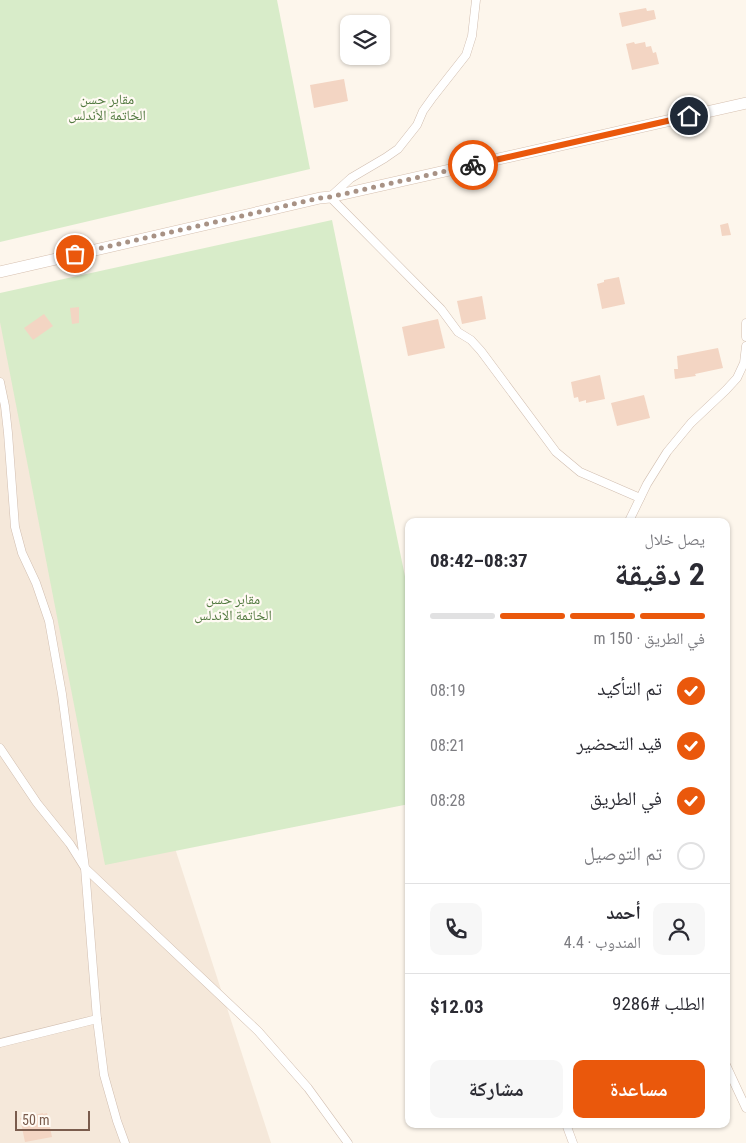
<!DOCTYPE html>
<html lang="ar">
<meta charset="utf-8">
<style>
:root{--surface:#fff;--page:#f7f7f7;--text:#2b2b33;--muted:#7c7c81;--line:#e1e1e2;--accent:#ea580c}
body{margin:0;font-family:"Roboto Condensed","Noto Naskh Arabic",sans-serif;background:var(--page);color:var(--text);direction:rtl;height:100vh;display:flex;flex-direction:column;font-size:19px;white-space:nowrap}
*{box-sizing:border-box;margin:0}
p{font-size:16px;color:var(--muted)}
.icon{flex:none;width:28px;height:28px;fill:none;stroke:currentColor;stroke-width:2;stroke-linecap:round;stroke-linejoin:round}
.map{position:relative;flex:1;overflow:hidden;direction:ltr}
.panel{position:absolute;left:405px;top:518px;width:325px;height:610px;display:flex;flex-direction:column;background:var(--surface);border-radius:10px;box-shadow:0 1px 4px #0004;direction:rtl}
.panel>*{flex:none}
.fabs{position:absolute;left:340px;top:15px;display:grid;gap:10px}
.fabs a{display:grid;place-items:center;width:50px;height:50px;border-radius:10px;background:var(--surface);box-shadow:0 1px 4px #0004;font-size:25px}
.scale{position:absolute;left:15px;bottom:12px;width:75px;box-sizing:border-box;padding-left:5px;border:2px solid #7a5c4d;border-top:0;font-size:14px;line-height:18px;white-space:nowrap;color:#7a5c4d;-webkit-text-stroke:4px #fffaf3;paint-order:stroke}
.pin{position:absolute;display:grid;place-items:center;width:42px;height:42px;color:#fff;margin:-21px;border:2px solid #fff;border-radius:50%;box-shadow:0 1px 5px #0007}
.courier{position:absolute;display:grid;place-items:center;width:50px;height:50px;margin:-25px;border:4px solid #ea580c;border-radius:50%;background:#fff;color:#222;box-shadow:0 1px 6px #0007}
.head em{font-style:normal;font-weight:700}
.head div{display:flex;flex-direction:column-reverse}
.head{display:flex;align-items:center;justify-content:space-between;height:85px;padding:0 25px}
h1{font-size:32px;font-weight:700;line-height:38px}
.bar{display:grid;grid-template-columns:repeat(4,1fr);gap:8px 5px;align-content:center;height:60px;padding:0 25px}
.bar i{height:6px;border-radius:4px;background:var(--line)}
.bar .selected{background:var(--accent)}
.bar p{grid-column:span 4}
.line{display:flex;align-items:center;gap:12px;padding:0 25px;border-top:1px solid var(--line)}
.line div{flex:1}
.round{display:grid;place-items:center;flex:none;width:52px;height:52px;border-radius:10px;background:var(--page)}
ol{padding:0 25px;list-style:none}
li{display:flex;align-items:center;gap:15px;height:55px}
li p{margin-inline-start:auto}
li .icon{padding:5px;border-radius:50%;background:var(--accent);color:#fff;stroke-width:4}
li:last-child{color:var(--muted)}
li i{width:28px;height:28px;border:2px solid var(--line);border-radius:50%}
.primary-button{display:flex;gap:10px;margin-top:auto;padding:10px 25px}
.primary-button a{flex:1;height:58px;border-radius:10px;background:var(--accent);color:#fff;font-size:20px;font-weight:700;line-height:58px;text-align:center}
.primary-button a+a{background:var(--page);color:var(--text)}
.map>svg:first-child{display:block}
</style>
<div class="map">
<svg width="746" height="1143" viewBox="0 0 746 1143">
<rect width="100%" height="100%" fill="#fdf6ec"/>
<path fill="#f5e8da" d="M0 311 271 1143H0Z"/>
<g fill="#d8ecc9">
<path d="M0 0H277L310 169 0 242Z"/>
<path d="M332 220 409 596V804L105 865 0 322V293Z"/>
</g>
<g fill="#f3d5c3">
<path d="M646 8 647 11 654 10 656 19 622 27 619 13Z"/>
<path d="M634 42 635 44 645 42 646 47 651 46 653 53 656 52 659 64 632 70 626 44Z"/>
<path d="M344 79 348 101 314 108 310 85Z"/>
<path d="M728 223 731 235 722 236 720 225Z"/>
<path d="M619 277 625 304 602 309 597 284 604 282V280Z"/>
<path d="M482 296 486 319 462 324 457 301Z"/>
<path d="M79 307V323L72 324 70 308Z"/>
<path d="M44 314 53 326 33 340 24 328Z"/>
<path d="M438 319 445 348 408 356 402 327Z"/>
<path d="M718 348 723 368 695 374 696 376 675 379 674 369H678L677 356Z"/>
<path d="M600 375 605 399 586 403V400L579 402 578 397 574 398 571 382Z"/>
<path d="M644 395 650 418 617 426 611 403Z"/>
<path d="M43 1113V1114L47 1113 52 1137 25 1142 20 1118Z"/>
</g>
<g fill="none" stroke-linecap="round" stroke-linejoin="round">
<g stroke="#d1beb0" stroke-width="9">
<g id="street">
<path d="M476 0 472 36 466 55 433 97 423 111 417 125 398 149 385 158 351 178 330 197 441 309 458 332 471 340 481 351 556 452 580 472 640 498"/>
<path d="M746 323V337"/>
<path d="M0 382 5 406 8 433 15 527 22 553 36 583 49 621 62 694 85 868 97 1019 104 1075 117 1121 125 1143"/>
<path d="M629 521 647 484 667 452 691 423 726 390 737 378 744 363 746 346"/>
<path d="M0 748 37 803 70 844 85 868 258 1031 308 1088 348 1143"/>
<path d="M0 1043 97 1019"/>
<path d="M726 1065 746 1108"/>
<path d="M566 1124 573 1143"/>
</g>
</g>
<g stroke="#d6c0b0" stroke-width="12">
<path id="secondary" d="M0 272 320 198 330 197 746 103"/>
</g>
<use href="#street" stroke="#fff" stroke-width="8"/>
<use href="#secondary" stroke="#fff" stroke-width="11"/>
</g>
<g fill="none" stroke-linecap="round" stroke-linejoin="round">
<path stroke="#a89285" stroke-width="5" stroke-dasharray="0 9" d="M75 254 320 198 330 197 473 165"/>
<path stroke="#ea580c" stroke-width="6" d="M473 165 689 116"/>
</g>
<g text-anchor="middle" stroke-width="4.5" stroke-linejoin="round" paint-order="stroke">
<g font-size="14" fill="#537a41" stroke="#fffaf3">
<text x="107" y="104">مقابر حسن<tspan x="107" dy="16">الخاتمة الأندلس</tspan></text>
<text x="233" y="604">مقابر حسن<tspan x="233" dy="16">الخاتمة الاندلس</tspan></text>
</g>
</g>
</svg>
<div class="fabs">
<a><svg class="icon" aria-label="layers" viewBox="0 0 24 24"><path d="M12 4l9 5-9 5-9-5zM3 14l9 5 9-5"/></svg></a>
</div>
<div class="scale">50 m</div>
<div class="pin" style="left:75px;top:254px;background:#ea580c"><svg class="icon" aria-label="bag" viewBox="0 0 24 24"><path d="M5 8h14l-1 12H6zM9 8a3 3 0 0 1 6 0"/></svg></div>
<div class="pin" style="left:689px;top:116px;background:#1f2937"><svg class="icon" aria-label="home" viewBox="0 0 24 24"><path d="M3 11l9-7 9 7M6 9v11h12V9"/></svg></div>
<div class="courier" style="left:473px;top:165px"><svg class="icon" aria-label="bike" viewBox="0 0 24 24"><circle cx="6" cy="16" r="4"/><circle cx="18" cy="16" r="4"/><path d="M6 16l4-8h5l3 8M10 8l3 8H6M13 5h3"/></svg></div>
<section class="panel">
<div class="head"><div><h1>2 دقيقة</h1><p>يصل خلال</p></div><em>08:37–08:42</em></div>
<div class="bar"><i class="selected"></i><i class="selected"></i><i class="selected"></i><i></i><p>في الطريق · 150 m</p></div>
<ol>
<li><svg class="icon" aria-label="check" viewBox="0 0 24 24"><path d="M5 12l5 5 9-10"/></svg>تم التأكيد<p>08:19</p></li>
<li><svg class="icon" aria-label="check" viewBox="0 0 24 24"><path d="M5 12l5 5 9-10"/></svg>قيد التحضير<p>08:21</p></li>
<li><svg class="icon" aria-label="check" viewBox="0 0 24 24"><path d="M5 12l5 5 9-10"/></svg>في الطريق<p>08:28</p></li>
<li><i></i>تم التوصيل</li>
</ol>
<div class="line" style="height:90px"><a class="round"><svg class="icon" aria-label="person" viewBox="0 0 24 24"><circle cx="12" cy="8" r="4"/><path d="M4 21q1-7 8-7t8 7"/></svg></a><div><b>أحمد</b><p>المندوب · 4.4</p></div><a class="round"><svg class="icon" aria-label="phone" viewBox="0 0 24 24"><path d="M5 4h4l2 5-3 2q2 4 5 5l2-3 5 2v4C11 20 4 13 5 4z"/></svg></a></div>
<div class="line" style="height:65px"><div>الطلب #9286</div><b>$12.03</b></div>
<div class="primary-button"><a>مساعدة</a><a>مشاركة</a></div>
</section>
</div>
